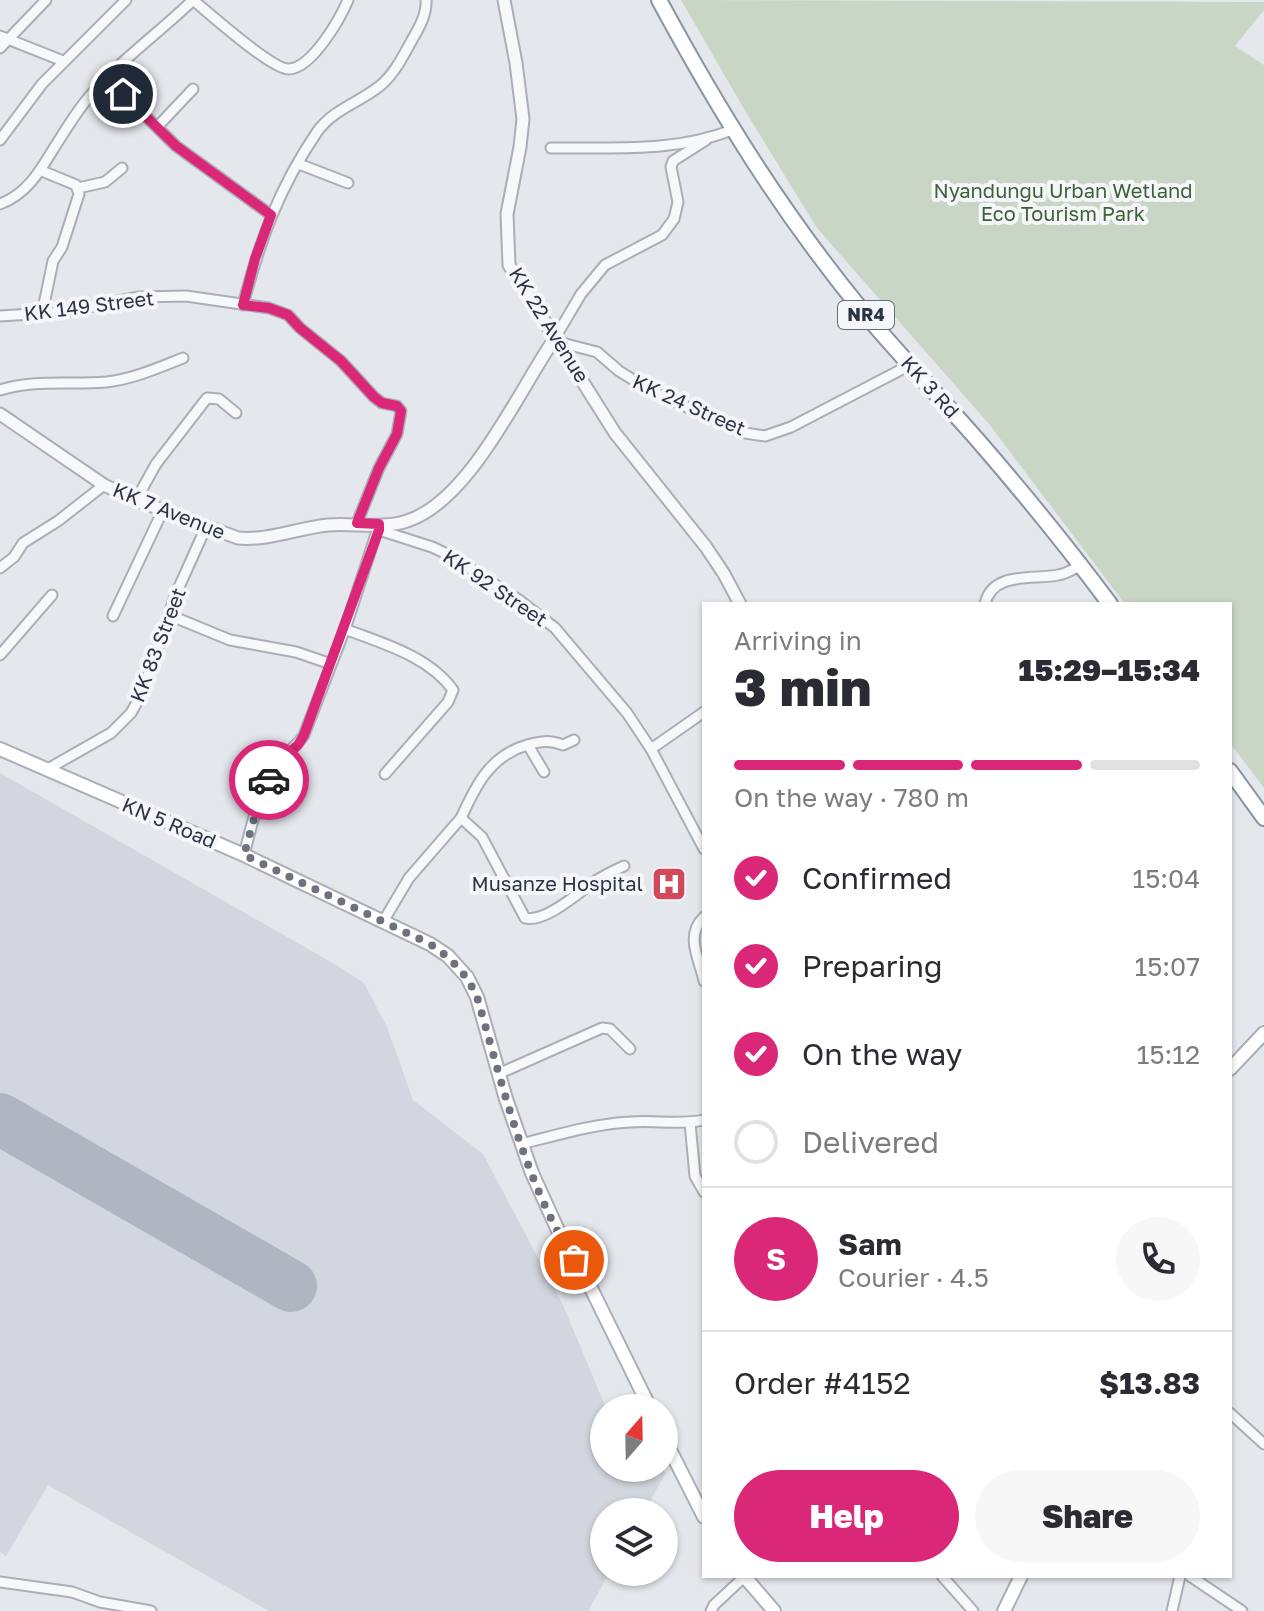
<!DOCTYPE html>
<meta charset="utf-8">
<style>
:root{--surface:#fff;--page:#f7f7f7;--text:#2b2b33;--muted:#7c7c81;--line:#e1e1e2;--accent:#db2777}
body{margin:0;font-family:"Golos Text",sans-serif;background:var(--page);color:var(--text);height:100vh;display:flex;flex-direction:column;font-size:30px;white-space:nowrap}
*{box-sizing:border-box;margin:0}
p{font-size:26px;color:var(--muted)}
.icon{flex:none;width:44px;height:44px;fill:none;stroke:currentColor;stroke-width:2;stroke-linecap:round;stroke-linejoin:round}
.map{position:relative;flex:1;overflow:hidden}
.side{position:absolute;left:702px;top:602px;width:530px;height:976px;display:flex;flex-direction:column;background:var(--surface);border-radius:0px;box-shadow:0 2px 6px #0004}
.side>*{flex:none}
.needle{width:52px;rotate:20deg}
.controls{position:absolute;left:590px;top:1394px;display:grid;gap:16px}
.controls a{display:grid;place-items:center;width:88px;height:88px;border-radius:50%;background:var(--surface);box-shadow:0 2px 6px #0004;font-size:40px}
.pin{position:absolute;display:grid;place-items:center;width:68px;height:68px;color:#fff;margin:-34px;border:4px solid #fff;border-radius:50%;box-shadow:0 2px 8px #0007}
.courier{position:absolute;display:grid;place-items:center;width:80px;height:80px;margin:-40px;border:6px solid #db2777;border-radius:50%;background:#fff;color:#222;box-shadow:0 2px 10px #0007}
.headline em{font-style:normal;font-weight:800}
.headline div{display:flex;flex-direction:column-reverse}
.headline{display:flex;align-items:center;justify-content:space-between;height:136px;padding:0 32px}
h1{font-size:52px;font-weight:800;line-height:60px}
.bar{display:grid;grid-template-columns:repeat(4,1fr);gap:12px 8px;align-content:center;height:96px;padding:0 32px}
.bar i{height:10px;border-radius:6px;background:var(--line)}
.bar .active{background:var(--accent)}
.bar p{grid-column:span 4}
.line{display:flex;align-items:center;gap:20px;padding:0 32px;border-top:2px solid var(--line)}
.line div{flex:1}
.round{display:grid;place-items:center;flex:none;width:84px;height:84px;border-radius:42px;background:var(--page)}
ol{padding:0 32px;list-style:none}
li{display:flex;align-items:center;gap:24px;height:88px}
li p{margin-inline-start:auto}
li .icon{padding:8px;border-radius:50%;background:var(--accent);color:#fff;stroke-width:4}
li:last-child{color:var(--muted)}
li i{width:44px;height:44px;border:4px solid var(--line);border-radius:50%}
.cta{display:flex;gap:16px;margin-top:auto;padding:16px 32px}
.cta a{flex:1;height:92px;border-radius:48px;background:var(--accent);color:#fff;font-size:32px;font-weight:800;line-height:92px;text-align:center}
.cta a+a{background:var(--page);color:var(--text)}
.map>svg:first-child{display:block}
</style>
<div class="map">
<svg width="1264" height="1611" viewBox="0 0 1264 1611">
<rect width="100%" height="100%" fill="#e4e7ec"/>
<path fill="#d2d6de" d="M0 773 338 966 364 983 387 1027 413 1100 483 1154 563 1305 606 1408H604V1468H663L665 1474 644 1512H604V1572H610L588 1611H269L48 1485 6 1556 0 1552Z"/>
<path fill="#c9d6c5" d="M681 0 1264 2V10L1235 46 1264 65V788L1230 743V604H1125L989 424 817 228 747 114Z"/>
<g fill="none" stroke-linecap="round" stroke-linejoin="round">
<path stroke="#b0b6c1" stroke-width="52" d="M0 1119 291 1286"/>
<g stroke="#a9aeb7" stroke-width="13">
<g id="minor">
<path d="M193 0C209 13 272 70 289 69 312 68 340 19 348 0"/>
<path d="M0 36 63 61"/>
<path d="M0 48 46 0"/>
<path d="M107 78 176 146 271 215"/>
<path d="M158 126 193 89"/>
<path d="M0 140 42 84 126 0"/>
<path d="M551 148C613 147 673 153 732 130"/>
<path d="M299 164 348 183"/>
<path d="M78 188 105 182 122 168"/>
<path d="M0 204C27 194 40 171 54 148 65 131 76 112 89 97 120 60 159 33 193 0"/>
<path d="M243 305C260 240 279 188 317 132 333 109 361 102 381 85 395 73 403 56 412 40 419 28 427 14 426 0"/>
<path d="M42 314 53 261 62 247 79 194 76 185 42 171"/>
<path d="M0 316 63 312 139 297 186 296 269 308 288 315 300 328 341 361 374 397 382 403 397 406 401 411 397 434 379 468 357 523"/>
<path d="M555 338 581 294 605 265 662 235 674 219 678 202 671 167 673 161 706 140"/>
<path d="M558 342 597 352 619 371 651 391 745 433 765 436 791 427 910 365"/>
<path d="M0 390C35 379 70 385 106 382 133 379 158 368 183 358"/>
<path d="M136 500 156 464 207 398 219 399 236 413"/>
<path d="M379 530 432 547 449 555 519 600 555 628 627 713 651 749 704 849"/>
<path d="M0 568 14 557 23 543 58 521 104 485"/>
<path d="M985 604C992 571 1033 580 1058 575 1066 574 1074 569 1081 565"/>
<path d="M169 615 230 640 296 652 331 664"/>
<path d="M113 616 163 510"/>
<path d="M345 629C381 643 429 656 453 690L448 702 385 774"/>
<path d="M0 655 52 595"/>
<path d="M528 745 544 772"/>
<path d="M651 749 704 712"/>
<path d="M46 770 111 733 131 713 142 693 175 596 206 527"/>
<path d="M461 818C476 785 490 756 527 745 542 741 549 740 563 745L574 740"/>
<path d="M244 855C252 824 259 789 278 763 286 753 297 746 304 735L345 629 379 525"/>
<path d="M704 917C684 936 700 960 704 981"/>
<path d="M384 920 409 878 461 818 482 837 525 918C544 923 576 895 591 884 601 877 613 871 624 866"/>
<path d="M498 1074 602 1028 610 1029 630 1049"/>
<path d="M690 1123 695 1176 704 1192"/>
<path d="M521 1144C557 1135 593 1124 630 1122 655 1120 680 1125 704 1120"/>
<path d="M1230 1413 1264 1444"/>
<path d="M942 1576 973 1611"/>
<path d="M1190 1576 1242 1611"/>
<path d="M0 1582 72 1592 100 1602 151 1611"/>
<path d="M711 1611 714 1605 744 1577"/>
<path d="M1172 1611 1180 1576"/>
</g>
</g>
<g stroke="#a9aeb7" stroke-width="15">
<g id="tertiary">
<path d="M504 0 516 63 523 119 520 147 507 214 509 265 615 433 706 547 724 574 740 604"/>
<path d="M0 414 104 485 136 500 238 538C268 541 298 528 328 525 353 523 384 529 407 521 470 501 519 390 555 338"/>
</g>
</g>
<g stroke="#a9aeb7" stroke-width="16">
<g id="secondary">
<path d="M0 749 244 855 430 944 448 956 467 977 477 997 506 1099 532 1173 565 1246 584 1274 650 1408"/>
<path d="M1230 1069 1264 1033"/>
<path d="M664 1438 704 1517"/>
<path d="M744 1576 774 1611"/>
<path d="M1004 1611 1021 1576"/>
</g>
</g>
<g stroke="#8b94a3" stroke-width="18">
<g id="trunk">
<path d="M659 0C719 111 780 210 860 308 899 355 941 398 981 444 1026 496 1069 549 1110 604"/>
<path d="M1230 771 1264 818"/>
</g>
</g>
<use href="#minor" stroke="#f7f8fa" stroke-width="9"/>
<use href="#tertiary" stroke="#f7f8fa" stroke-width="11"/>
<use href="#secondary" stroke="#fff" stroke-width="12"/>
<use href="#trunk" stroke="#fff" stroke-width="14"/>
</g>
<g fill="none" stroke-linecap="round" stroke-linejoin="round">
<path stroke="#6c737f" stroke-width="8" stroke-dasharray="0 14.4" d="M269 780 258 804 244 855 430 944C452 959 466 973 477 997 503 1086 524 1180 574 1260"/>
<path stroke="#db2777" stroke-width="10" d="M123 94 176 146 271 215 255 259 243 305 269 308 288 315 300 328 341 361 374 397 382 403 397 406 401 411 397 434 379 468 357 523 379 524V530L304 735 298 745 279 761 269 780"/>
</g>
<defs>
<g id="hospital-square" transform="scale(1.8)"><rect x="-9" y="-9" width="18" height="18" rx="4" fill="#d1495b" stroke="#f4f6f9"/><path d="M-5-5h3v3.5h4V-5h3V5h-3V1.5h-4V5h-3Z" fill="#fff"/></g>
</defs>
<g fill-rule="evenodd">
<use href="#hospital-square" x="669" y="884"/>
</g>
<g text-anchor="middle" stroke-width="8" stroke-linejoin="round" paint-order="stroke">
<rect fill="#f4f6f9" stroke="#676e7b" stroke-width="2" x="838" y="301" width="56" height="28" rx="6"/>
<g font-size="18" font-weight="bold" fill="#2b3445">
<text x="866" y="321">NR4</text>
</g>
<g font-size="20" fill="#3f6138" stroke="#f4f6f9">
<text x="1063" y="198">Nyandungu Urban Wetland<tspan x="1063" dy="23">Eco Tourism Park</tspan></text>
</g>
<g font-size="20" fill="#2b3445" stroke="#f4f6f9">
<text transform="translate(89 306) rotate(-7)" y="7">KK 149 Street</text>
<text transform="translate(549 325) rotate(58)" y="7">KK 22 Avenue</text>
<text transform="translate(930 387) rotate(48)" y="7">KK 3 Rd</text>
<text transform="translate(689 405) rotate(24)" y="7">KK 24 Street</text>
<text transform="translate(169 511) rotate(22)" y="7">KK 7 Avenue</text>
<text transform="translate(495 588) rotate(34)" y="7">KK 92 Street</text>
<text transform="translate(158 645) rotate(-69)" y="7">KK 83 Street</text>
<text transform="translate(169 823) rotate(23)" y="7">KN 5 Road</text>
</g>
<g font-size="20" fill="#2b3445" stroke="#f4f6f9" text-anchor="end">
<text x="643" y="891">Musanze Hospital</text>
</g>
</g>
</svg>
<div class="controls">
<a><svg class="needle" viewBox="-14 -14 28 28"><path d="M0-13l5 13h-10z" fill="#e53935"/><path d="M0 13l5-13h-10z" fill="#7c7c81"/></svg></a>
<a><svg class="icon" aria-label="layers" viewBox="0 0 24 24"><path d="M12 4l9 5-9 5-9-5zM3 14l9 5 9-5"/></svg></a>
</div>
<div class="pin" style="left:574px;top:1260px;background:#ea580c"><svg class="icon" aria-label="bag" viewBox="0 0 24 24"><path d="M5 8h14l-1 12H6zM9 8a3 3 0 0 1 6 0"/></svg></div>
<div class="pin" style="left:123px;top:94px;background:#1f2937"><svg class="icon" aria-label="home" viewBox="0 0 24 24"><path d="M3 11l9-7 9 7M6 9v11h12V9"/></svg></div>
<div class="courier" style="left:269px;top:780px"><svg class="icon" aria-label="car" viewBox="0 0 24 24"><path d="M5 17H2v-5l4-1 3-4h7l3 4 3 1v5h-3M9 17h6M6 11h13"/><circle cx="7" cy="17" r="2"/><circle cx="17" cy="17" r="2"/></svg></div>
<section class="side">
<div class="headline"><div><h1>3 min</h1><p>Arriving in</p></div><em>15:29–15:34</em></div>
<div class="bar"><i class="active"></i><i class="active"></i><i class="active"></i><i></i><p>On the way · 780 m</p></div>
<ol>
<li><svg class="icon" aria-label="check" viewBox="0 0 24 24"><path d="M5 12l5 5 9-10"/></svg>Confirmed<p>15:04</p></li>
<li><svg class="icon" aria-label="check" viewBox="0 0 24 24"><path d="M5 12l5 5 9-10"/></svg>Preparing<p>15:07</p></li>
<li><svg class="icon" aria-label="check" viewBox="0 0 24 24"><path d="M5 12l5 5 9-10"/></svg>On the way<p>15:12</p></li>
<li><i></i>Delivered</li>
</ol>
<div class="line" style="height:144px"><b class="round" style="background:var(--accent);color:#fff">S</b><div><b>Sam</b><p>Courier · 4.5</p></div><a class="round"><svg class="icon" aria-label="phone" viewBox="0 0 24 24"><path d="M5 4h4l2 5-3 2q2 4 5 5l2-3 5 2v4C11 20 4 13 5 4z"/></svg></a></div>
<div class="line" style="height:104px"><div>Order #4152</div><b>$13.83</b></div>
<div class="cta"><a>Help</a><a>Share</a></div>
</section>
</div>
